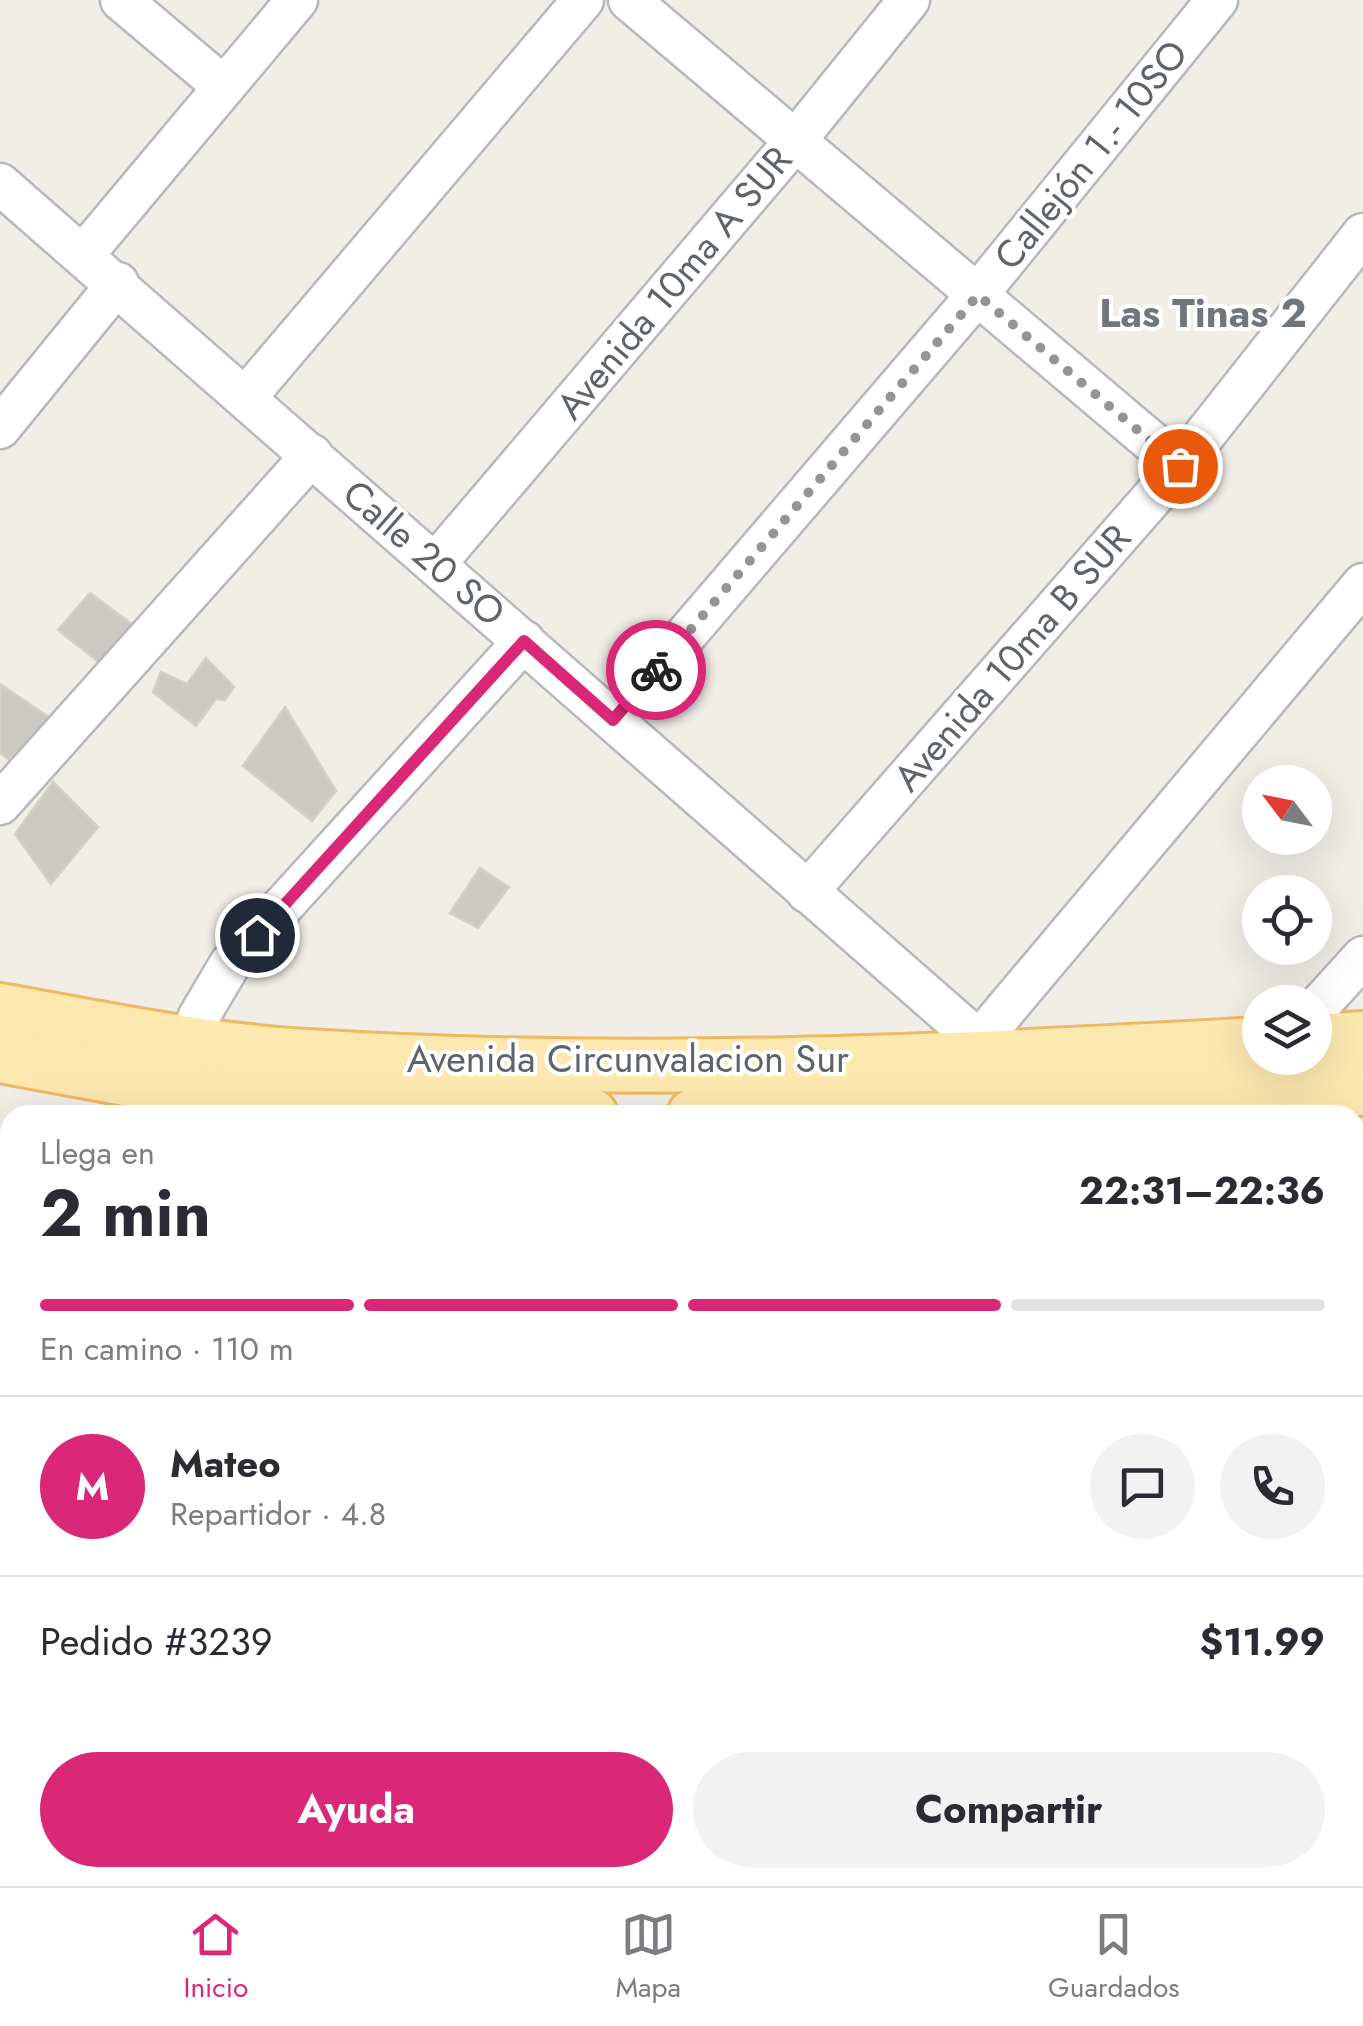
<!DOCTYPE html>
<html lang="es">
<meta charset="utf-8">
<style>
:root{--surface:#fff;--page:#f2f2f3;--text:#2b2b33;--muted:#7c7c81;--line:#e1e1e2;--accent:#db2777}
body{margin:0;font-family:Jost,sans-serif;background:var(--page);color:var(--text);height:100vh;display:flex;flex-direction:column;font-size:38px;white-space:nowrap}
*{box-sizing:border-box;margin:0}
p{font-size:32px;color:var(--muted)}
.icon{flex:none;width:55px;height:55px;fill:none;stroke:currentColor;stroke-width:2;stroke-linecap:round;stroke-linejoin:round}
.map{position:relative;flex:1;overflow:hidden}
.details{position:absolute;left:0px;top:1105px;width:1365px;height:782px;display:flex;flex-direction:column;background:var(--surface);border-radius:30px 30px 0 0;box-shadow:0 10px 40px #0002}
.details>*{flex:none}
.needle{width:65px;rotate:302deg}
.tools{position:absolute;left:1242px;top:765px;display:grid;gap:20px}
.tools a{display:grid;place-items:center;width:90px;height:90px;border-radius:50%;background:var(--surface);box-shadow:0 10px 40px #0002;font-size:50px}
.pin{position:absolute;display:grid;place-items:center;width:85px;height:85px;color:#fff;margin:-42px;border:5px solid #fff;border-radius:50%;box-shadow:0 2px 10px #0007}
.courier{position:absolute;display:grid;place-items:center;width:100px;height:100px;margin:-50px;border:8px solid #db2777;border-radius:50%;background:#fff;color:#222;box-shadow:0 2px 12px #0007}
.summary em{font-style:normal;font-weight:700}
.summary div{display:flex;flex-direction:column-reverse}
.summary{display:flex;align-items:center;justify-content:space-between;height:170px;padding:0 40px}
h1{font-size:65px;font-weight:700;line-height:75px}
.bar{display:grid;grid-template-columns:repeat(4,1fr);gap:15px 10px;align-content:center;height:120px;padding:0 40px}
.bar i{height:12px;border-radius:8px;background:var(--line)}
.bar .on{background:var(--accent)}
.bar p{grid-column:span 4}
.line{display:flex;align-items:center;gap:25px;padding:0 40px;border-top:2px solid var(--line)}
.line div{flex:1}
.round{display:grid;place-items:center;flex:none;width:105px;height:105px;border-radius:52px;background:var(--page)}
.cta{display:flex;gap:20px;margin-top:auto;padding:20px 40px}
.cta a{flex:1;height:115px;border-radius:60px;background:var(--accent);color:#fff;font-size:40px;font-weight:700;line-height:115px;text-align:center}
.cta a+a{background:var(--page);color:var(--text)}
.tabs{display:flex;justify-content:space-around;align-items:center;height:140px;border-top:2px solid var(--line);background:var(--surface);font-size:28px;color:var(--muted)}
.tabs a{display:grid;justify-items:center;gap:5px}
.tabs .on{color:var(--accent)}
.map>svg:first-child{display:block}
</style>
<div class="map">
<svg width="1363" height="1886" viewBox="0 0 1363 1886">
<rect width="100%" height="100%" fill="#f1eee8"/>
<path fill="#c9e7c5" d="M1355 1266 1363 1273V1753L1355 1748Z"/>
<g fill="#abe2fd">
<path d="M1355 1748 1363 1753V1886H941V1878H1355Z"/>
<path d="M365 1878H880L879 1886H362Z"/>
</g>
<g fill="#ccc9c5" stroke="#d5cfc6" stroke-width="2.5">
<path d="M90 593 133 625 105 667 58 630Z"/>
<path d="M206 658 234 687 225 700 216 699 196 726 153 692 161 672 187 684Z"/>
<path d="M0 684 50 718 9 760 0 753Z"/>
<path d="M285 707 336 791 312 821 243 766Z"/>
<path d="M53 782 98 827 51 884 15 834Z"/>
<path d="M480 868 509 887 478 928 450 913Z"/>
<path d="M4 1752 10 1755V1790L0 1789Z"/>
<path d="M0 1848 10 1850V1878H31L48 1886H0Z"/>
</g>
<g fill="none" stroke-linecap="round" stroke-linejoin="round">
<g stroke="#b5b8bc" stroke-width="45">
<g id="minor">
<path d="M121 0 224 87"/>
<path d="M629 0 1180 466"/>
<path d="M0 184 979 1041 986 1081"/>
<path d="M84 254 297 0"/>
<path d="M246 397 583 0"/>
<path d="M0 428 118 283"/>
<path d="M436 563 795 141 909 0"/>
<path d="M613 720 977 295 1217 0"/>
<path d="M0 804 312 455"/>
<path d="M807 892 1180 466 1363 234"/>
<path d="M1315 1010 1363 957"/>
<path d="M979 1041 1363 584"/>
<path d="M195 1071 198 1018 230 964 524 641"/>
<path d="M0 1406 10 1407"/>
<path d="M0 1662 10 1664"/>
<path d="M1355 1868 1363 1869"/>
<path d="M103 1886 104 1878"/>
<path d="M335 1886 336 1878"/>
<path d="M624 1886 625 1878"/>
<path d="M883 1886 885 1878"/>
</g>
</g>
<g stroke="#efb863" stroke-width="58">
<g id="major">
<path d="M0 1010C102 1028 204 1050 307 1056 623 1076 944 1062 1260 1044"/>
<path d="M1315 1041 1363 1038"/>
<path d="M0 1056 196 1092 393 1112 591 1115"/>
<path d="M694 1115 1363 1089"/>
</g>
</g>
<use href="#minor" stroke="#fff" stroke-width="40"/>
<use href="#major" stroke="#fde8b0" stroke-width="52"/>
</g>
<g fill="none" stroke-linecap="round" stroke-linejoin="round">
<path stroke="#929495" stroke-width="10" stroke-dasharray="0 18" d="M656 670 978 295 1180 466"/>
<path stroke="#db2777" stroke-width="12" d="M257 935 524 641 613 720 656 670"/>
</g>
<g text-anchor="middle" stroke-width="8" stroke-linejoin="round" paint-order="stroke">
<g font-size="38" fill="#5f6468" stroke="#fff">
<text transform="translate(1091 155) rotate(-51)" y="13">Callejón 1.- 10SO</text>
<text transform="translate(674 283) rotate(-50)" y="13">Avenida 10ma A SUR</text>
<text transform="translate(424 553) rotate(41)" y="13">Calle 20 SO</text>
<text transform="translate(1012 658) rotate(-49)" y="13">Avenida 10ma B SUR</text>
<text x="628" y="1072">Avenida Circunvalacion Sur</text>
</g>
<g font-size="40" font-weight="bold" fill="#70767a" stroke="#fff">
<text x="1203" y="327">Las Tinas 2</text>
</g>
</g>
</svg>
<div class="tools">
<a><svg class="needle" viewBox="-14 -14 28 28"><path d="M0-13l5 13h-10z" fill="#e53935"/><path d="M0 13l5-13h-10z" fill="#7c7c81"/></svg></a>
<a><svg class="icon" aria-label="locate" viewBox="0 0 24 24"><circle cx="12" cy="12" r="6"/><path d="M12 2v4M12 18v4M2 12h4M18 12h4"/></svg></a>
<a><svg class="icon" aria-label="layers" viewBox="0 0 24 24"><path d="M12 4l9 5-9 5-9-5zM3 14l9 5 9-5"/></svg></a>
</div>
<div class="pin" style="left:1180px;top:466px;background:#ea580c"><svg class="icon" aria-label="bag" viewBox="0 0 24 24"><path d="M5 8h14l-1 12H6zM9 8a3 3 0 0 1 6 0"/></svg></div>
<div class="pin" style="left:257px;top:935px;background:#1f2937"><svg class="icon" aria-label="home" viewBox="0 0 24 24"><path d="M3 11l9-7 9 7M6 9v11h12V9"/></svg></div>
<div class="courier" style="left:656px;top:670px"><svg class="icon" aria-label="bike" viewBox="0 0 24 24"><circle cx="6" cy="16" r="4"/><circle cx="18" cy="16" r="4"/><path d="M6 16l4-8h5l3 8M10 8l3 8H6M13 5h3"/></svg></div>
<section class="details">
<div class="summary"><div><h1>2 min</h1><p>Llega en</p></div><em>22:31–22:36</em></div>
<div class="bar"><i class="on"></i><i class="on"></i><i class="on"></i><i></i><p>En camino · 110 m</p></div>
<div class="line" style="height:180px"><b class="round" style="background:var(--accent);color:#fff">M</b><div><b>Mateo</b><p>Repartidor · 4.8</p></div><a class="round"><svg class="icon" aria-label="chat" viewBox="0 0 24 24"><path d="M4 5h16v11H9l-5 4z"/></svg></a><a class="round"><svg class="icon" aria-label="phone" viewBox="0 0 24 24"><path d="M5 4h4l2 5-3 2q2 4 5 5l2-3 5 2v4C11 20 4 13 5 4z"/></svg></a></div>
<div class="line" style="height:130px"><div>Pedido #3239</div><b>$11.99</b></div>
<div class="cta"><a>Ayuda</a><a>Compartir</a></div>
</section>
</div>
<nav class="tabs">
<a class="on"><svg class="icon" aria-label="home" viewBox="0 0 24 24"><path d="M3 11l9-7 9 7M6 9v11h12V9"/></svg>Inicio</a>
<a><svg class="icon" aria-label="map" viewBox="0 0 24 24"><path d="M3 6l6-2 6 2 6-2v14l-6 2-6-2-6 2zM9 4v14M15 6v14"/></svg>Mapa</a>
<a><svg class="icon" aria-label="saved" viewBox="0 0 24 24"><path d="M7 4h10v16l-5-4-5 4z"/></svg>Guardados</a>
</nav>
